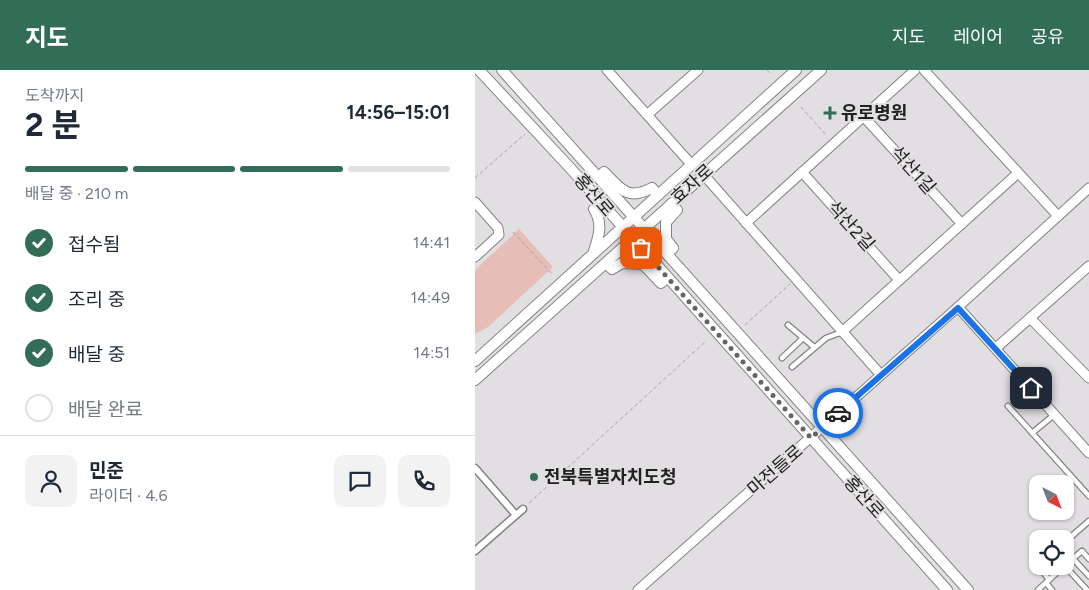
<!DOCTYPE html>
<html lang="ko">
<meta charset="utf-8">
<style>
:root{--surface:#fff;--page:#f2f2f3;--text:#1f2937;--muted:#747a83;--line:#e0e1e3;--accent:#326d57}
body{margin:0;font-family:Figtree,"Noto Sans KR",sans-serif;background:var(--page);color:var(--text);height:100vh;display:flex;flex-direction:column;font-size:19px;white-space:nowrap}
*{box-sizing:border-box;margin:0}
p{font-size:16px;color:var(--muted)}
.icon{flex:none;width:28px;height:28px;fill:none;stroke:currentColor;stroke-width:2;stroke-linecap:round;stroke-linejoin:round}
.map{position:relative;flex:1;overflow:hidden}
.sheet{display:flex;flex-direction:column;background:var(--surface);width:475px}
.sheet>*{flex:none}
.needle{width:32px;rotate:138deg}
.tools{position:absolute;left:554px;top:405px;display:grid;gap:10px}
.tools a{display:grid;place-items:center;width:45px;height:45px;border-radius:10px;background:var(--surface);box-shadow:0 1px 4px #0004;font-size:25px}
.pin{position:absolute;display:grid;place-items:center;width:42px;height:42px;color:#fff;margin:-21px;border-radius:10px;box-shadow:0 2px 8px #0006}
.courier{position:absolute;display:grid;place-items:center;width:50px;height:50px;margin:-25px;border:4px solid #1a73e8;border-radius:50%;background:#fff;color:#222;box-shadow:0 1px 6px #0007}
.overview em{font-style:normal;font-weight:700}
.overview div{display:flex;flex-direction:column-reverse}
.overview{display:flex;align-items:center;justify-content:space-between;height:85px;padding:0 25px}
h1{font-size:32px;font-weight:700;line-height:38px}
.bar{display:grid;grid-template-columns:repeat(4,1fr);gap:8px 5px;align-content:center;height:60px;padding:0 25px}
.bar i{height:6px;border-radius:4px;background:var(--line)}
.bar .on{background:var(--accent)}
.bar p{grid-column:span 4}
.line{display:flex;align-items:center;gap:12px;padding:0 25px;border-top:1px solid var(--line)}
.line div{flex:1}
.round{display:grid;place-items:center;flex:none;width:52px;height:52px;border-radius:10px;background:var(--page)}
ol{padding:0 25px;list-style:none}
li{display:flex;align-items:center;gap:15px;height:55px}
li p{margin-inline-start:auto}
li .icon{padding:5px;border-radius:50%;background:var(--accent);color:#fff;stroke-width:4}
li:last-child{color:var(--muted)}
li i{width:28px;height:28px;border:2px solid var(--line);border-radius:50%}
header{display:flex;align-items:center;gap:30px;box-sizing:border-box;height:70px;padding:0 25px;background:var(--accent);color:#fff}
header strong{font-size:24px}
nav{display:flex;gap:28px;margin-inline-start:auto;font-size:18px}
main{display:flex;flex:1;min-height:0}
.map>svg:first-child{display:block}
</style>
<header>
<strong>지도</strong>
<nav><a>지도</a><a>레이어</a><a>공유</a></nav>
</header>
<main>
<section class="sheet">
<div class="overview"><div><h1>2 분</h1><p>도착까지</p></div><em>14:56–15:01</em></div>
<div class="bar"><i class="on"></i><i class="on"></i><i class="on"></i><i></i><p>배달 중 · 210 m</p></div>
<ol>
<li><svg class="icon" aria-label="check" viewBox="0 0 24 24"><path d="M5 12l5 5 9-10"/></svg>접수됨<p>14:41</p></li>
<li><svg class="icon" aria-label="check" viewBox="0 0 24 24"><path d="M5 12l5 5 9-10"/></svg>조리 중<p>14:49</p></li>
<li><svg class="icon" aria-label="check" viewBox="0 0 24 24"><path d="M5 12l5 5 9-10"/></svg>배달 중<p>14:51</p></li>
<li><i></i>배달 완료</li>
</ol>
<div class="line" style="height:90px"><a class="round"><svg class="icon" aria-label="person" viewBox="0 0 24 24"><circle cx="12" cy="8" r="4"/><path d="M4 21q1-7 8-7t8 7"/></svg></a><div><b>민준</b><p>라이더 · 4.6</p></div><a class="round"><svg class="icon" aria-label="chat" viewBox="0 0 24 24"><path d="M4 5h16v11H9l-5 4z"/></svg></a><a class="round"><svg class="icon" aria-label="phone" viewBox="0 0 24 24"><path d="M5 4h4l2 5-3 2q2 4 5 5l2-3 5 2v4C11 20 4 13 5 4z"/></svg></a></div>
</section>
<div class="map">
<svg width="614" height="520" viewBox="0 0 614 520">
<rect width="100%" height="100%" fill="#e2dfe2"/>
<path fill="#e7beb6" d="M44 159 78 197 13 257 0 264V200Z"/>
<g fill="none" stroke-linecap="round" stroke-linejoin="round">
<g stroke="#858285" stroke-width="7">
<g id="service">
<path d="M313 255 339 277"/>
<path d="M307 288 327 269"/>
<path d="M317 297 351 268 367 262"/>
<path d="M533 336 614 426"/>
<path d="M557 363 579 345"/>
<path d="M590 472 614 451"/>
<path d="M590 480 614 506"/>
<path d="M590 495 607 481 614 489"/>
<path d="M564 496 574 510"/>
<path d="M590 496 612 520"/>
<path d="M571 513 577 520"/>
<path d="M563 520 589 496"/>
</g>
</g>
<g stroke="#858285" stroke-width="9">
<g id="pedestrian">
<path d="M0 398 41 445"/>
<path d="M0 481 48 439"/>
</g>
</g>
<g stroke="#858285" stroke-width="11">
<g id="minor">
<path d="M132 0 216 94"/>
<path d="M449 0 583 146"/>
<path d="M173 44 223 0"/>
<path d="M388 46 487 154"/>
<path d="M327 102 424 210"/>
<path d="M228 104 405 304"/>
<path d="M0 132 23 158 24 165 0 187"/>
<path d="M271 153 440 0"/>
<path d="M483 237 614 383"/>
<path d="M555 248 614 308"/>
<path d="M367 262 543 103"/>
<path d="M521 278 614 196"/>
<path d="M163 520 483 237 614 118"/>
</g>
</g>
<g stroke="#858285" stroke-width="12">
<g id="tertiary">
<path d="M4 0 97 100 472 520"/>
<path d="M27 0 493 520"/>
<path d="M124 108 129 102C146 119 152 131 177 118L183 125"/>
<path d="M119 181C124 166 128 153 119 139L125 132"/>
<path d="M192 184 198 178 191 169V152L202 140 196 134"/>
<path d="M131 193 137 199 147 193 168 194 186 213 192 208"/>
<path d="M0 291 321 0"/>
<path d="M0 310 346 0"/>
</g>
</g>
<g stroke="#a5a3a5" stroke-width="1" stroke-dasharray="4 2.5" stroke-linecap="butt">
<path d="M292 0 295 3"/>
<path d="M326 37 352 66"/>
<path d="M0 108 50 64"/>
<path d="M38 162 77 204"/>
<path d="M270 255 315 214"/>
<path d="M54 433 231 271"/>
</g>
<use href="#service" stroke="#fff" stroke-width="4.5"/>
<use href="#pedestrian" stroke="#fff" stroke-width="6"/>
<use href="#minor" stroke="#fff" stroke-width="9"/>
<use href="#tertiary" stroke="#fff" stroke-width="10"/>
</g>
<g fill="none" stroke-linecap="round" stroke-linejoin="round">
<path stroke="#656465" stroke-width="5" stroke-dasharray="0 9" d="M166 178 336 368 363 343"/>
<path stroke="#1a73e8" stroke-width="6" d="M363 343 483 238 556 318"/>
</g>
<g fill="#326d57" stroke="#e2dfe2" stroke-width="2">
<path d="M352.5 35.5h5v5h5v5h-5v5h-5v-5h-5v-5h5z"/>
<circle cx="59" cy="407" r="5"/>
</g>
<g text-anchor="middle" stroke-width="4" stroke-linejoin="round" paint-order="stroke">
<g font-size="18" font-weight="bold" fill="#222122" stroke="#e2dfe2" text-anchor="start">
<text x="366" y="49">유로병원</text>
<text x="69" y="413">전북특별자치도청</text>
</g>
<g font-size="18" fill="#222122" stroke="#e2dfe2">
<text transform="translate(438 100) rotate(48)" y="6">석산1길</text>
<text transform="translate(217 114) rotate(-42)" y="6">효자로</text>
<text transform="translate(119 125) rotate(49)" y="6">홍산로</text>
<text transform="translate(376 156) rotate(48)" y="6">석산2길</text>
<text transform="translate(300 400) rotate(-41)" y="6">마전들로</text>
<text transform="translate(389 427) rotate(48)" y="6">홍산로</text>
</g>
</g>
</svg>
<div class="tools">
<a><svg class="needle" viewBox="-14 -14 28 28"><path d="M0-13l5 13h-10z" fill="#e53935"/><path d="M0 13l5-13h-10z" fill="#747a83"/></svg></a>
<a><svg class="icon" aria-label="locate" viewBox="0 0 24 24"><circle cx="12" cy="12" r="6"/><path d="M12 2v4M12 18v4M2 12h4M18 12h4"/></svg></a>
</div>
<div class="pin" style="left:166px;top:178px;background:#ea580c"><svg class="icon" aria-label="bag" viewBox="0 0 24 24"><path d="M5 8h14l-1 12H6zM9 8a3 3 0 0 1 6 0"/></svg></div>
<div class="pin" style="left:556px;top:318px;background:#1f2937"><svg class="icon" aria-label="home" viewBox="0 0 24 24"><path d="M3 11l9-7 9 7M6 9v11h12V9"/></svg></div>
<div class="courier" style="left:363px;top:343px"><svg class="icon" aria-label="car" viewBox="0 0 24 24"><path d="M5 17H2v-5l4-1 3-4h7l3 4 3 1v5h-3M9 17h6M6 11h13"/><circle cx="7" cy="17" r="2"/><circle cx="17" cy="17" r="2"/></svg></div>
</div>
</main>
